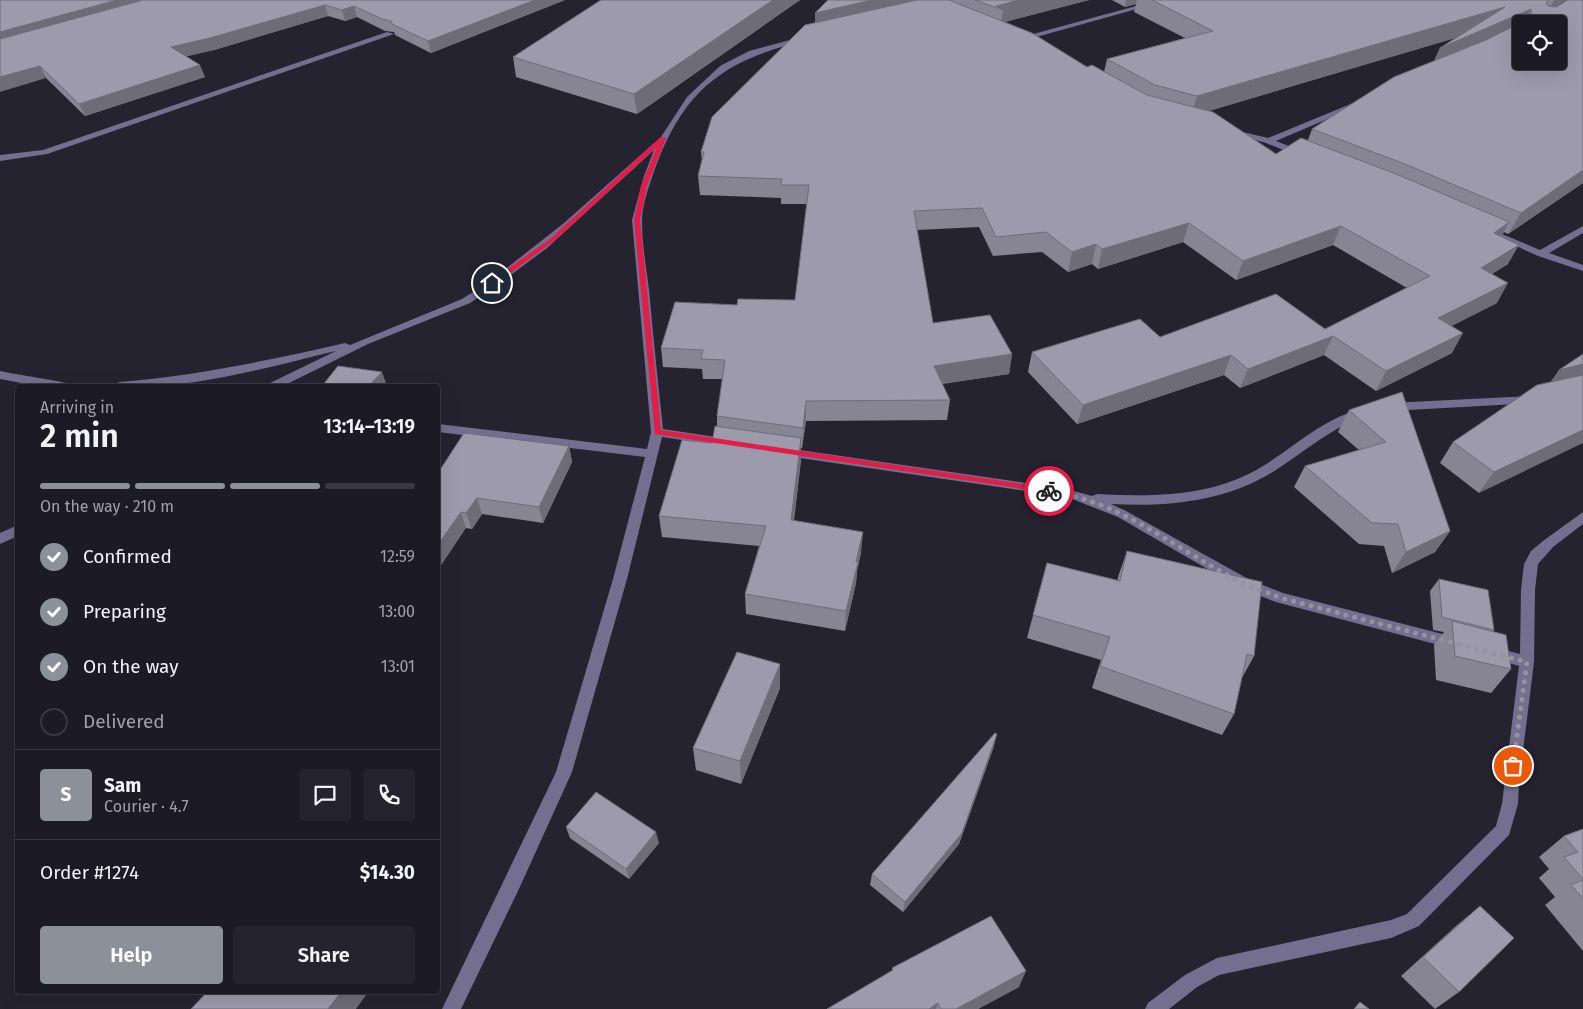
<!DOCTYPE html>
<meta charset="utf-8">
<style>
:root{--surface:#1c1a25;--page:#25232d;--text:#f1f3f6;--muted:#a0a1a7;--line:#3a3842;--accent:#8c9099}
body{margin:0;font-family:"Fira Sans",sans-serif;background:var(--page);color:var(--text);height:100vh;display:flex;flex-direction:column;font-size:19px;white-space:nowrap}
*{box-sizing:border-box;margin:0}
p{font-size:16px;color:var(--muted)}
.icon{flex:none;width:28px;height:28px;fill:none;stroke:currentColor;stroke-width:2;stroke-linecap:round;stroke-linejoin:round}
.map{position:relative;flex:1;overflow:hidden}
.sheet{position:absolute;left:15px;top:384px;width:425px;height:610px;display:flex;flex-direction:column;background:var(--surface);border-radius:5px;box-shadow:0 5px 20px #0002,0 0 0 1px var(--line)}
.sheet>*{flex:none}
.fabs{position:absolute;left:1512px;top:15px;display:grid;gap:10px}
.fabs a{display:grid;place-items:center;width:55px;height:55px;border-radius:5px;background:var(--surface);box-shadow:0 5px 20px #0002,0 0 0 1px var(--line);font-size:25px}
.pin{position:absolute;display:grid;place-items:center;width:42px;height:42px;color:#fff;margin:-21px;border:2px solid #fff;border-radius:50%;box-shadow:0 1px 5px #0007}
.courier{position:absolute;display:grid;place-items:center;width:50px;height:50px;margin:-25px;border:4px solid #e11d48;border-radius:50%;background:#fff;color:#222;box-shadow:0 1px 6px #0007}
.head em{font-style:normal;font-weight:600}
.head div{display:flex;flex-direction:column-reverse}
.head{display:flex;align-items:center;justify-content:space-between;height:85px;padding:0 25px}
h1{font-size:32px;font-weight:600;line-height:38px}
.bar{display:grid;grid-template-columns:repeat(4,1fr);gap:8px 5px;align-content:center;height:60px;padding:0 25px}
.bar i{height:6px;border-radius:4px;background:var(--line)}
.bar .active{background:var(--accent)}
.bar p{grid-column:span 4}
.line{display:flex;align-items:center;gap:12px;padding:0 25px;border-top:1px solid var(--line)}
.line div{flex:1}
.round{display:grid;place-items:center;flex:none;width:52px;height:52px;border-radius:5px;background:var(--page)}
ol{padding:0 25px;list-style:none}
li{display:flex;align-items:center;gap:15px;height:55px}
li p{margin-inline-start:auto}
li .icon{padding:5px;border-radius:50%;background:var(--accent);color:#fff;stroke-width:4}
li:last-child{color:var(--muted)}
li i{width:28px;height:28px;border:2px solid var(--line);border-radius:50%}
.cta{display:flex;gap:10px;margin-top:auto;padding:10px 25px}
.cta a{flex:1;height:58px;border-radius:5px;background:var(--accent);color:#fff;font-size:20px;font-weight:600;line-height:58px;text-align:center}
.cta a+a{background:var(--page);color:var(--text)}
.map>svg:first-child{display:block}
</style>
<div class="map">
<svg width="1583" height="1009" viewBox="0 0 1583 1009">
<rect width="100%" height="100%" fill="#262331"/>
<g fill="none" stroke-linecap="round" stroke-linejoin="round">
<g fill="#746e8f" fill-rule="evenodd">
<path d="M1158 0H1169L1022 41 1015 39Z"/>
<path d="M387 32 394 34 47 154 0 161V155L43 150Z"/>
<path d="M805 36H808V40C728 59 686 86 656 166 650 183 642 204 642 221 642 243 646 267 649 289 653 336 658 382 663 429L729 439 735 443 729 447 662 437 627 579 572 772 518 891 461 1009H442L556 772 613 579 645 457 438 432V424L647 449 651 432 632 220 644 176 654 150 547 248 496 286 470 303 368 344 283 386H268L270 383 336 351C264 368 187 391 113 386L119 382C196 376 270 360 345 343L350 345 462 299 489 282 564 223 661 137 687 97 720 66 749 51Z"/>
<path d="M1353 103 1360 105 1276 141 1304 152 1305 154 1301 157 1266 143 1230 133 1234 130 1268 138Z"/>
<path d="M1583 226V233L1549 253 1583 265V271L1538 256 1494 236 1499 233 1502 234 1540 250Z"/>
<path d="M0 371C11 374 71 382 75 386H38L0 379Z"/>
<path d="M1529 396 1535 400 1533 403 1390 411 1384 407 1390 403Z"/>
<path d="M1358 410 1362 411 1364 414 1362 417C1328 430 1302 454 1271 473 1223 502 1166 507 1111 504L1126 511 1250 580 1283 593 1454 637 1459 639 1461 643 1459 647 1454 649 1276 602 1240 588 1118 517 1067 497 786 456 780 452 786 448 1067 489 1092 496 1097 494C1154 497 1213 497 1263 466 1294 447 1322 420 1358 410Z"/>
<path d="M1583 512V524L1553 547 1538 564 1535 590 1534 662 1519 783 1518 804 1509 835 1419 926 1391 938 1219 975 1197 987 1169 1009H1145L1148 1003 1185 975 1217 958 1391 920 1407 914 1496 826 1502 804 1519 666 1488 657 1486 653 1488 649 1493 647 1520 654 1521 590 1524 564 1531 551 1543 541Z"/>
<path d="M18 525V536L0 544V533Z"/>
</g>
</g>
<g fill="#878494" fill-rule="evenodd">
<path d="M0 0H565L431 53 395 35 394 32 385 31 357 17 345 21 328 16 214 50 186 56 205 77 85 116 46 78Z"/>
<path d="M601 0H800L637 114 516 77 513 57Z"/>
<path d="M828 0H1089L1005 22 1087 67 1104 72 1107 59 1185 38 1134 12 1136 4 1125 7 1112 0H1583V183L1508 234 1504 232 1501 236 1508 264 1491 274 1497 303 1451 326 1452 353 1376 391 1324 355 1240 388 1224 375 1077 424 1028 372 1032 352 1160 337 1325 329 1407 288 1333 245 1236 280 1183 242 1098 269 1092 264 1068 272 1042 252 993 256 979 227 917 230 933 323 1012 354 1009 374 942 384 950 400 947 420 806 421 802 448H801V460L794 521 861 553 857 571 856 583 845 631 746 614 745 594 759 546 662 537 659 516 712 443 717 426V416L722 379H703L702 369 663 367 661 348 737 305 795 300 807 204H781V198L700 195 698 176 702 161 701 152 815 23ZM1457 37 1440 48 1434 61 1312 129 1308 140 1276 154 1209 111Z"/>
<path d="M1583 354 1479 493 1440 463 1453 442 1551 382Z"/>
<path d="M1402 392 1450 531 1435 552 1392 573 1384 546 1359 544 1294 487 1305 466 1359 450 1338 432 1349 410Z"/>
<path d="M569 446 572 462 543 523 482 514 472 529 466 528 438 473Z"/>
<path d="M1127 551 1254 656 1242 678 1234 714 1222 735 1092 688 1101 660 1027 638 1047 563 1117 581 1119 574Z"/>
<path d="M1439 579 1494 630 1493 632 1511 669 1491 693 1436 680 1434 645 1444 632 1433 630 1430 591Z"/>
<path d="M780 664V688L741 784 696 770 693 748Z"/>
<path d="M994 746 959 844 903 912 870 885 872 874Z"/>
<path d="M566 827 659 843 629 879 570 838Z"/>
<path d="M1583 829V951L1545 905 1555 897 1539 878 1549 869 1539 857 1564 836Z"/>
<path d="M1480 906 1459 992 1435 1009 1401 976 1456 926Z"/>
<path d="M892 968 1019 987 978 1009H827L892 971Z"/>
</g>
<g fill="#6e6c78">
<path d="M117 0H146L0 45V32Z"/>
<path d="M535 0H565L431 53 428 41Z"/>
<path d="M773 0H800L637 114 634 94Z"/>
<path d="M872 0H927L815 32V13Z"/>
<path d="M1019 0H1089L1001 23 1003 10 996 6Z"/>
<path d="M1126 0H1137L1136 4 1125 7Z"/>
<path d="M1554 0H1574L1547 14Z"/>
<path d="M325 5 328 16 214 50 176 59 171 47Z"/>
<path d="M354 6 357 17 345 21 342 10Z"/>
<path d="M1505 7 1531 9 1524 24 1431 68 1440 48 1483 30 1191 116 1197 96Z"/>
<path d="M200 65 205 77 85 116 79 104Z"/>
<path d="M40 66 46 78 0 92V77Z"/>
<path d="M1583 170V183L1508 234 1521 213Z"/>
<path d="M1509 222 1499 241 1494 233Z"/>
<path d="M1189 223 1183 242 1098 269 1102 249Z"/>
<path d="M1341 226 1333 245 1236 280 1243 261Z"/>
<path d="M1096 244 1092 264 1068 272 1072 252Z"/>
<path d="M1519 245 1508 264 1470 288 1481 268Z"/>
<path d="M1508 283 1497 303 1428 338 1438 318Z"/>
<path d="M1463 333 1452 353 1376 391 1386 371Z"/>
<path d="M1333 336 1324 355 1240 388 1248 369Z"/>
<path d="M1012 354 1009 374 931 385 934 366Z"/>
<path d="M1231 355 1224 375 1077 424 1083 405Z"/>
<path d="M1583 364V382L1544 391 1559 370Z"/>
<path d="M382 372 387 386H369Z"/>
<path d="M806 401V421L802 448 803 428Z"/>
<path d="M1583 430V443L1479 493 1494 472Z"/>
<path d="M801 438V460L791 541V520Z"/>
<path d="M569 446 572 462 543 523 539 507Z"/>
<path d="M477 498 482 514 472 529 466 513Z"/>
<path d="M461 512 466 528 438 570V545Z"/>
<path d="M1450 531 1435 552 1392 573 1406 552Z"/>
<path d="M863 532 861 553 857 571 856 583 845 631 846 611Z"/>
<path d="M780 664V688L741 784 740 761Z"/>
<path d="M997 734 994 746 959 844 903 912 905 902Z"/>
<path d="M656 832 659 843 629 879 626 869Z"/>
<path d="M1026 971 1019 987 978 1009H956Z"/>
<path d="M342 991H369L356 1009H328Z"/>
<path d="M938 1003 936 1009H929Z"/>
</g>
<g fill="#9d9aac" stroke="#6e6c78" fill-rule="evenodd">
<path d="M0 0H117L0 32Z"/>
<path d="M143 0H535L428 41 392 24 391 21 382 19 354 6 342 10 325 5 210 38 171 47 200 65 79 104 40 66 0 77V39Z"/>
<path d="M601 0H773L634 94 513 57Z"/>
<path d="M828 0H872L815 13Z"/>
<path d="M917 0H949L1032 33 1087 67 1092 65 1147 95 1213 112 1276 154 1301 138 1396 174 1509 222 1494 233 1519 245 1481 268 1508 283 1438 318 1463 333 1386 371 1333 336 1248 369 1231 355 1083 405 1032 352 1140 319 1160 337 1276 294 1325 329 1430 276 1341 226 1243 261 1189 223 1102 249 1096 244 1072 252 1046 232 996 237 982 208 914 211 933 323 990 315 1012 354 934 366 950 400 806 401 803 428 717 416 725 360 701 359 703 350 661 348 675 302 737 305 738 299 795 300 809 185H781L782 179 698 176 704 152H701L712 117 805 25Z"/>
<path d="M975 0H1019L996 6 1003 10Z"/>
<path d="M1152 0H1548L1546 3 1548 6 1556 7 1568 0H1583V170L1521 213 1405 164 1312 129 1394 77 1486 40 1532 17 1531 9 1440 48 1505 7 1197 96 1155 85 1107 59 1213 31ZM1521 24H1559V61H1521Z"/>
<path d="M1583 354V364L1559 370Z"/>
<path d="M338 366 382 372 369 386H322Z"/>
<path d="M1583 375V430L1494 472 1453 442 1537 385Z"/>
<path d="M1402 392 1450 531 1406 552 1398 524 1372 523 1305 466 1386 442 1349 410Z"/>
<path d="M715 426 801 438 791 520 863 532 856 562H858L846 611 745 594 766 526 659 516 682 440 712 443Z"/>
<path d="M464 433 569 446 539 507 477 498 466 513 461 512 438 545V473Z"/>
<path d="M1127 551 1262 582 1254 656 1247 654 1234 714 1100 666 1110 637 1033 615 1047 563 1120 581Z"/>
<path d="M1439 579 1488 590 1494 630 1442 617Z"/>
<path d="M1452 621 1506 635 1511 669 1455 656Z"/>
<path d="M737 652 780 664 740 761 693 748Z"/>
<path d="M995 733 997 734 962 833 905 902 872 874Z"/>
<path d="M596 792 656 832 626 869 566 827Z"/>
<path d="M1583 829V879L1564 857 1578 852 1564 836Z"/>
<path d="M1583 880V898L1571 885Z"/>
<path d="M1480 906 1514 938 1459 992 1423 957Z"/>
<path d="M991 916 1026 971 956 1009H941L938 1003 929 1009H827L893 970 892 968Z"/>
<path d="M208 991H342L328 1009H191Z"/>
<path d="M1360 1002 1369 1009H1354Z"/>
</g>
<path fill="#e11d48" d="M661 137 666 138 647 186 640 220 661 430 1049 488H1052V493L655 434 634 220 641 186 657 147 554 241 494 285H489V282L550 239Z"/>
<g fill="none" stroke-linecap="round" stroke-linejoin="round">
<path stroke="#96939f" stroke-width="5" stroke-dasharray="0 9" d="M1049 491C1123 501 1180 553 1245 584 1257 590 1269 593 1281 598L1527 662 1513 766"/>
</g>
</svg>
<div class="fabs">
<a><svg class="icon" aria-label="locate" viewBox="0 0 24 24"><circle cx="12" cy="12" r="6"/><path d="M12 2v4M12 18v4M2 12h4M18 12h4"/></svg></a>
</div>
<div class="pin" style="left:1513px;top:766px;background:#ea580c"><svg class="icon" aria-label="bag" viewBox="0 0 24 24"><path d="M5 8h14l-1 12H6zM9 8a3 3 0 0 1 6 0"/></svg></div>
<div class="pin" style="left:492px;top:283px;background:#1f2937"><svg class="icon" aria-label="home" viewBox="0 0 24 24"><path d="M3 11l9-7 9 7M6 9v11h12V9"/></svg></div>
<div class="courier" style="left:1049px;top:491px"><svg class="icon" aria-label="bike" viewBox="0 0 24 24"><circle cx="6" cy="16" r="4"/><circle cx="18" cy="16" r="4"/><path d="M6 16l4-8h5l3 8M10 8l3 8H6M13 5h3"/></svg></div>
<section class="sheet">
<div class="head"><div><h1>2 min</h1><p>Arriving in</p></div><em>13:14–13:19</em></div>
<div class="bar"><i class="active"></i><i class="active"></i><i class="active"></i><i></i><p>On the way · 210 m</p></div>
<ol>
<li><svg class="icon" aria-label="check" viewBox="0 0 24 24"><path d="M5 12l5 5 9-10"/></svg>Confirmed<p>12:59</p></li>
<li><svg class="icon" aria-label="check" viewBox="0 0 24 24"><path d="M5 12l5 5 9-10"/></svg>Preparing<p>13:00</p></li>
<li><svg class="icon" aria-label="check" viewBox="0 0 24 24"><path d="M5 12l5 5 9-10"/></svg>On the way<p>13:01</p></li>
<li><i></i>Delivered</li>
</ol>
<div class="line" style="height:90px"><b class="round" style="background:var(--accent);color:#fff">S</b><div><b>Sam</b><p>Courier · 4.7</p></div><a class="round"><svg class="icon" aria-label="chat" viewBox="0 0 24 24"><path d="M4 5h16v11H9l-5 4z"/></svg></a><a class="round"><svg class="icon" aria-label="phone" viewBox="0 0 24 24"><path d="M5 4h4l2 5-3 2q2 4 5 5l2-3 5 2v4C11 20 4 13 5 4z"/></svg></a></div>
<div class="line" style="height:65px"><div>Order #1274</div><b>$14.30</b></div>
<div class="cta"><a>Help</a><a>Share</a></div>
</section>
</div>
